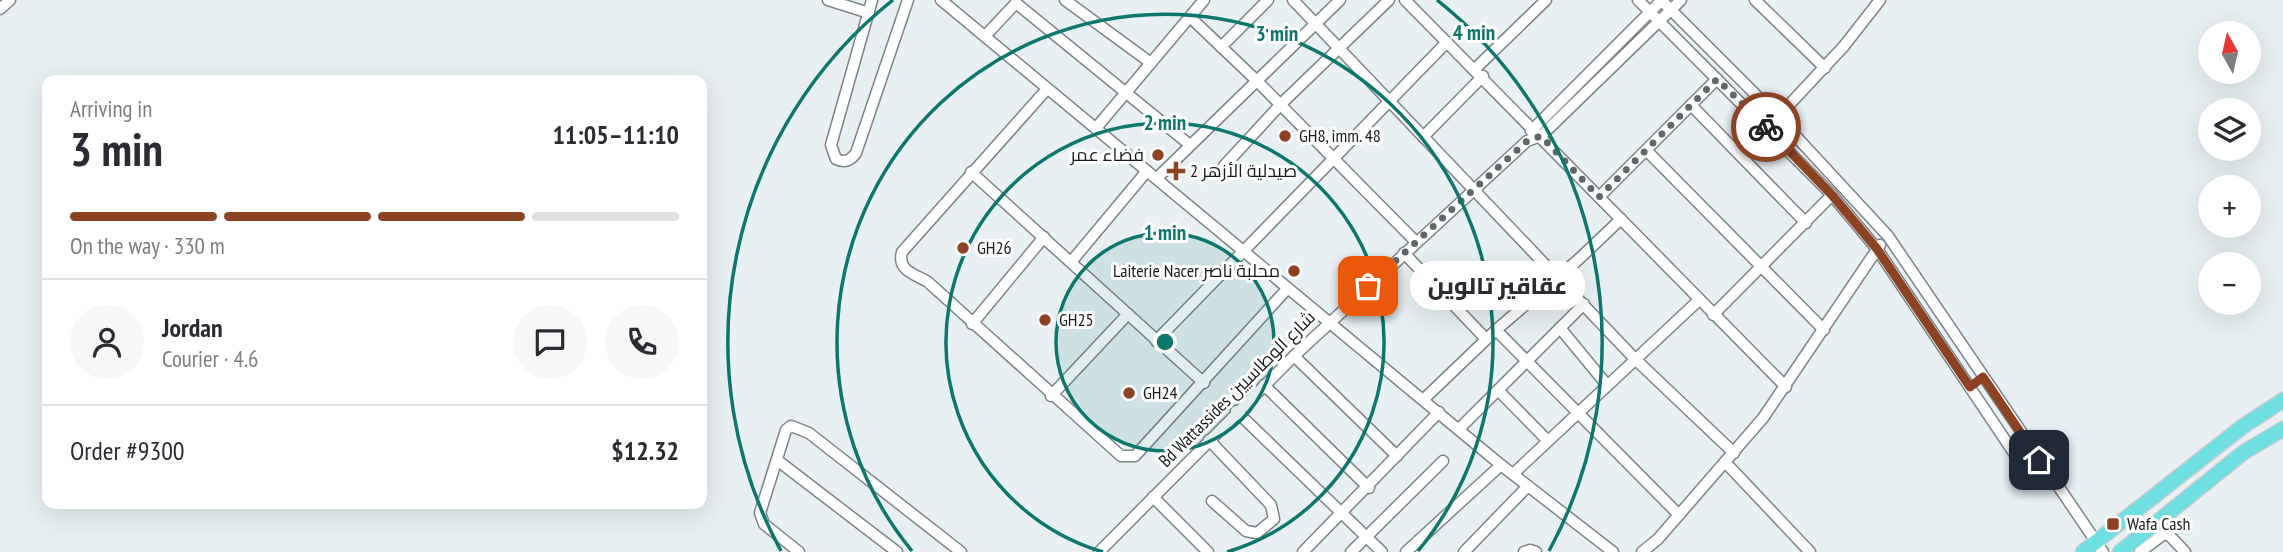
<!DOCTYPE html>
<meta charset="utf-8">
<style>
:root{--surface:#fff;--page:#f7f7f7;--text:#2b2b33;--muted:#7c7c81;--line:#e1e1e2;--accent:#8c4324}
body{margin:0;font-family:"PT Sans Narrow",Cairo,sans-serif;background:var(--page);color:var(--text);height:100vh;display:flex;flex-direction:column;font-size:26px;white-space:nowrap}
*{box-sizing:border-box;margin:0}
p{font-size:23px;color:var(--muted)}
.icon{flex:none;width:38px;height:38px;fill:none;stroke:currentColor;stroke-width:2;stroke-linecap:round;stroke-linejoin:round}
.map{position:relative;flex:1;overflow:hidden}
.drawer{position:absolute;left:42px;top:75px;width:665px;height:434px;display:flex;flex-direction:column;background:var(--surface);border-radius:14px;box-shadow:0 7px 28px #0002}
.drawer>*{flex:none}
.needle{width:46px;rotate:352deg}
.buttons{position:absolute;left:2198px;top:21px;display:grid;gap:14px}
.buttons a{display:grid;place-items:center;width:63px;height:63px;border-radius:50%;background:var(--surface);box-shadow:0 7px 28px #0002;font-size:35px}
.pin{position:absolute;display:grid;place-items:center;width:60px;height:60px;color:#fff;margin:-30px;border-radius:14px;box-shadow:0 4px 10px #0006}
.courier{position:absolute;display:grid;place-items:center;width:70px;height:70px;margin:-35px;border:5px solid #8c4324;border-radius:50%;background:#fff;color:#222;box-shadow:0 2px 9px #0007}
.bubble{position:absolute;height:49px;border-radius:24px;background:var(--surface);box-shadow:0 7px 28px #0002;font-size:23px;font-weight:800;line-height:49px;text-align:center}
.headline em{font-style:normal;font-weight:800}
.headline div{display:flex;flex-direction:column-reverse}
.headline{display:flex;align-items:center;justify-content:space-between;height:119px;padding:0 28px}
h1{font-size:46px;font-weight:800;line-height:52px}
.bar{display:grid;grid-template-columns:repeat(4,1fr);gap:10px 7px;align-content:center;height:84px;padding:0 28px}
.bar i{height:9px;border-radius:5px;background:var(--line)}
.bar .active{background:var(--accent)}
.bar p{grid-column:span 4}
.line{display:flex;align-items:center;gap:18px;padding:0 28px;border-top:2px solid var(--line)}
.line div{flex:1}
.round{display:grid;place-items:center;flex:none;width:74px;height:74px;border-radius:37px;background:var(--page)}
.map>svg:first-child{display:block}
</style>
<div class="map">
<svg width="2283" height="552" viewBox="0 0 2283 552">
<rect width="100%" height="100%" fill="#e8f0f4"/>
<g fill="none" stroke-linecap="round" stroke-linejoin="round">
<g stroke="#7d8488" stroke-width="13">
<g id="minor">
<path d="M828 0 869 13"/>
<path d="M872 0 831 145 836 159C845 163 850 161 856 153L908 0"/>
<path d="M941 0 1501 465 1613 552"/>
<path d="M1065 0 1151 63"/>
<path d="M1293 0 1635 359 1734 453"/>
<path d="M1405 0 1786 387"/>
<path d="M1638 0 1832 195 1877 249 2026 471"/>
<path d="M1661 0 1778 117 1888 236 2103 552"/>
<path d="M1755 0 1825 68"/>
<path d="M0 9 10 0"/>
<path d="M1191 18 1257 81 1416 242"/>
<path d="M986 35 1016 3 1190 145"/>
<path d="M1221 47 1268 0"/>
<path d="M1475 69 1546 0"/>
<path d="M1047 89 902 252C897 271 915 274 928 282L1121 456H1135L1287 289"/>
<path d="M1691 105 1806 223"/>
<path d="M1774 121 1844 46 1880 0"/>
<path d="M1096 128 1204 0"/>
<path d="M1531 131 1662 0"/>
<path d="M1423 137 1483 76"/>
<path d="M1647 151 1824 330"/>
<path d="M1224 166 1281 104 1389 0"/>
<path d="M971 172 1204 383"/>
<path d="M1157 178 1340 0"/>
<path d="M1599 197 1717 79"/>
<path d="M1404 253 1486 339"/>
<path d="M1071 262 1147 171"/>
<path d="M1713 315 1832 195"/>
<path d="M972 324 1044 237"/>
<path d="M1560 328 1607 385"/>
<path d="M1496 330 1679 515"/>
<path d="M1156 341 1447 42"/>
<path d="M1294 356 1397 456"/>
<path d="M1264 385 1369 488"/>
<path d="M1498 390 1547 440"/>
<path d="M1051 396 1128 314"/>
<path d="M1424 399 1496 330 1579 259 1621 219"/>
<path d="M1236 411 1382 552"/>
<path d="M1459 429 1584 304"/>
<path d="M1209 440 1271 505 1274 519 1257 533 1246 531 1212 501"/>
<path d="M777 460 897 552"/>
<path d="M1725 462 1810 552"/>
<path d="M1513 474 1698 301"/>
<path d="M1153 497 1208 552"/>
<path d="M799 552 764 524 760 513 786 430 791 426 809 433 961 552"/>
<path d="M1099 552 1294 356 1527 141 1541 136 1681 0"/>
<path d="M1303 552 1439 412"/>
<path d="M1351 552 1443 461"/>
<path d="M1406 552 1501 465"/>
<path d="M1464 552 1528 486"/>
<path d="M1524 552 1530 550 1536 552"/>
<path d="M1642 552 1658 539 1763 418 1880 245"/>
<path d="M2140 552 2164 534 2170 536 2185 552"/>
</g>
</g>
<g stroke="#cccdcd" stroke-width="17">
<g id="major">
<path d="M2083 552 2242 427 2283 400"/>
<path d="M2120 552 2244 452 2283 429"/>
</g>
</g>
<use href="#minor" stroke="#fff" stroke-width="10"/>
<use href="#major" stroke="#70dfe2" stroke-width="14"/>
</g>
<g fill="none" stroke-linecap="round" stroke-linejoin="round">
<path stroke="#616668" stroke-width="7" stroke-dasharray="0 12.6" d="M1368 286 1527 141 1541 136 1599 197 1717 79 1766 127"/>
<path stroke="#8c4324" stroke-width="9" d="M1766 127 1832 195 1877 249 1970 387 1983 377 2039 460"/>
</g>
<circle cx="1165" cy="342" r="109" fill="#0f766e" fill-opacity=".12"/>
<g fill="none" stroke="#0f766e" stroke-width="3.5">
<circle cx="1165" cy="342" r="109"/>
<path d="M1103 552A219 219 0 1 1 1227 552"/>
<path d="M912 551A328 328 0 1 1 1418 551"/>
<path d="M781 551A437 437 0 0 1 893 0M1437 0A437 437 0 0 1 1549 551"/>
</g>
<g fill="#8c4324" stroke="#fff" stroke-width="2.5">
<circle cx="1285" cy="136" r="7"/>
<circle cx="1158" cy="155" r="7"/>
<path d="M1172.5 160.5h7v7h7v7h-7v7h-7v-7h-7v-7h7z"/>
<circle cx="963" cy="248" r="7"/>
<circle cx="1294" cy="271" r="7"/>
<circle cx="1045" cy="320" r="7"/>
<circle cx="1129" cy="393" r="7"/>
<rect x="2106" y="517" width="14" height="14" rx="3.5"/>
</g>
<g text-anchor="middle" stroke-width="6" stroke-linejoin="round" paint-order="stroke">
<g font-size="18" fill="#191b1d" stroke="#fff" text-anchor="start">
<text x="1299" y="142">GH8, imm. 48</text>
<text x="1144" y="161" text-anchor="end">فضاء عمر</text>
<text x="1190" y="177">صيدلية الأزهر 2</text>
<text x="977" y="254">GH26</text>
<text x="1280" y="277" text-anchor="end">Laiterie Nacer محلبة ناصر</text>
<text x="1059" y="326">GH25</text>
<text x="1143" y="399">GH24</text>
<text x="2127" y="530">Wafa Cash</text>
</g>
<g font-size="18" fill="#191b1d" stroke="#fff">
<text transform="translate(1237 389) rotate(-45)" y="6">Bd Wattassides شارع الوطاسيين</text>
</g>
</g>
<circle cx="1165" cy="342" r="10" fill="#0f766e" stroke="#fff" stroke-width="3.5"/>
<g font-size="21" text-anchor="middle" font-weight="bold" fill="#0f766e" stroke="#fff" stroke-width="6" stroke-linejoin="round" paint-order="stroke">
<text x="1474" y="40">4 min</text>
<text x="1277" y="41">3 min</text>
<text x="1165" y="130">2 min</text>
<text x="1165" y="240">1 min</text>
</g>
</svg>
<div class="buttons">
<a><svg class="needle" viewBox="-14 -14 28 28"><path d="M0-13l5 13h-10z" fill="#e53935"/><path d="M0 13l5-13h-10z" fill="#7c7c81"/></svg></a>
<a><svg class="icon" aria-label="layers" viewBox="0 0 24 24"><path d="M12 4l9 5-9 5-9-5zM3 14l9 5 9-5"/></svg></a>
<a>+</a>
<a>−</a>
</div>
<div class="pin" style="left:1368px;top:286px;background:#ea580c"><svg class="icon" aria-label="bag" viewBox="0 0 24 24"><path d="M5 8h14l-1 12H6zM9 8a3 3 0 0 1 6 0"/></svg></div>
<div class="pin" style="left:2039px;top:460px;background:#1f2937"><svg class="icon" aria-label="home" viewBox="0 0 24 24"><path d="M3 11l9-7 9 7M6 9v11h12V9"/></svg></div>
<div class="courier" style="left:1766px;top:127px"><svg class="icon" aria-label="bike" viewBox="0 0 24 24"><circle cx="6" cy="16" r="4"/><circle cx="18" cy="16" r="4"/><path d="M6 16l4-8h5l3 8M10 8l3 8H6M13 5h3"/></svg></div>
<div class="bubble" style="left:1410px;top:261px;width:175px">عقاقير تالوين</div>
<section class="drawer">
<div class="headline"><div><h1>3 min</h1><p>Arriving in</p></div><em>11:05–11:10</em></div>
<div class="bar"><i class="active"></i><i class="active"></i><i class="active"></i><i></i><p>On the way · 330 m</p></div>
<div class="line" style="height:126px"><a class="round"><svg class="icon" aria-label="person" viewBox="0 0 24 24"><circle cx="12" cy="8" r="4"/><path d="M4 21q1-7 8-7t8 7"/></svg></a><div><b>Jordan</b><p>Courier · 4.6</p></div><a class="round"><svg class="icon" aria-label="chat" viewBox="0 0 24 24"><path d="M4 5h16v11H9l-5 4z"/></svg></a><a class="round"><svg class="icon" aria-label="phone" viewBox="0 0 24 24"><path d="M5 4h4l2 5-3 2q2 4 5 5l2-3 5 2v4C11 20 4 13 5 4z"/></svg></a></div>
<div class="line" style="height:91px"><div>Order #9300</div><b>$12.32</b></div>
</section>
</div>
